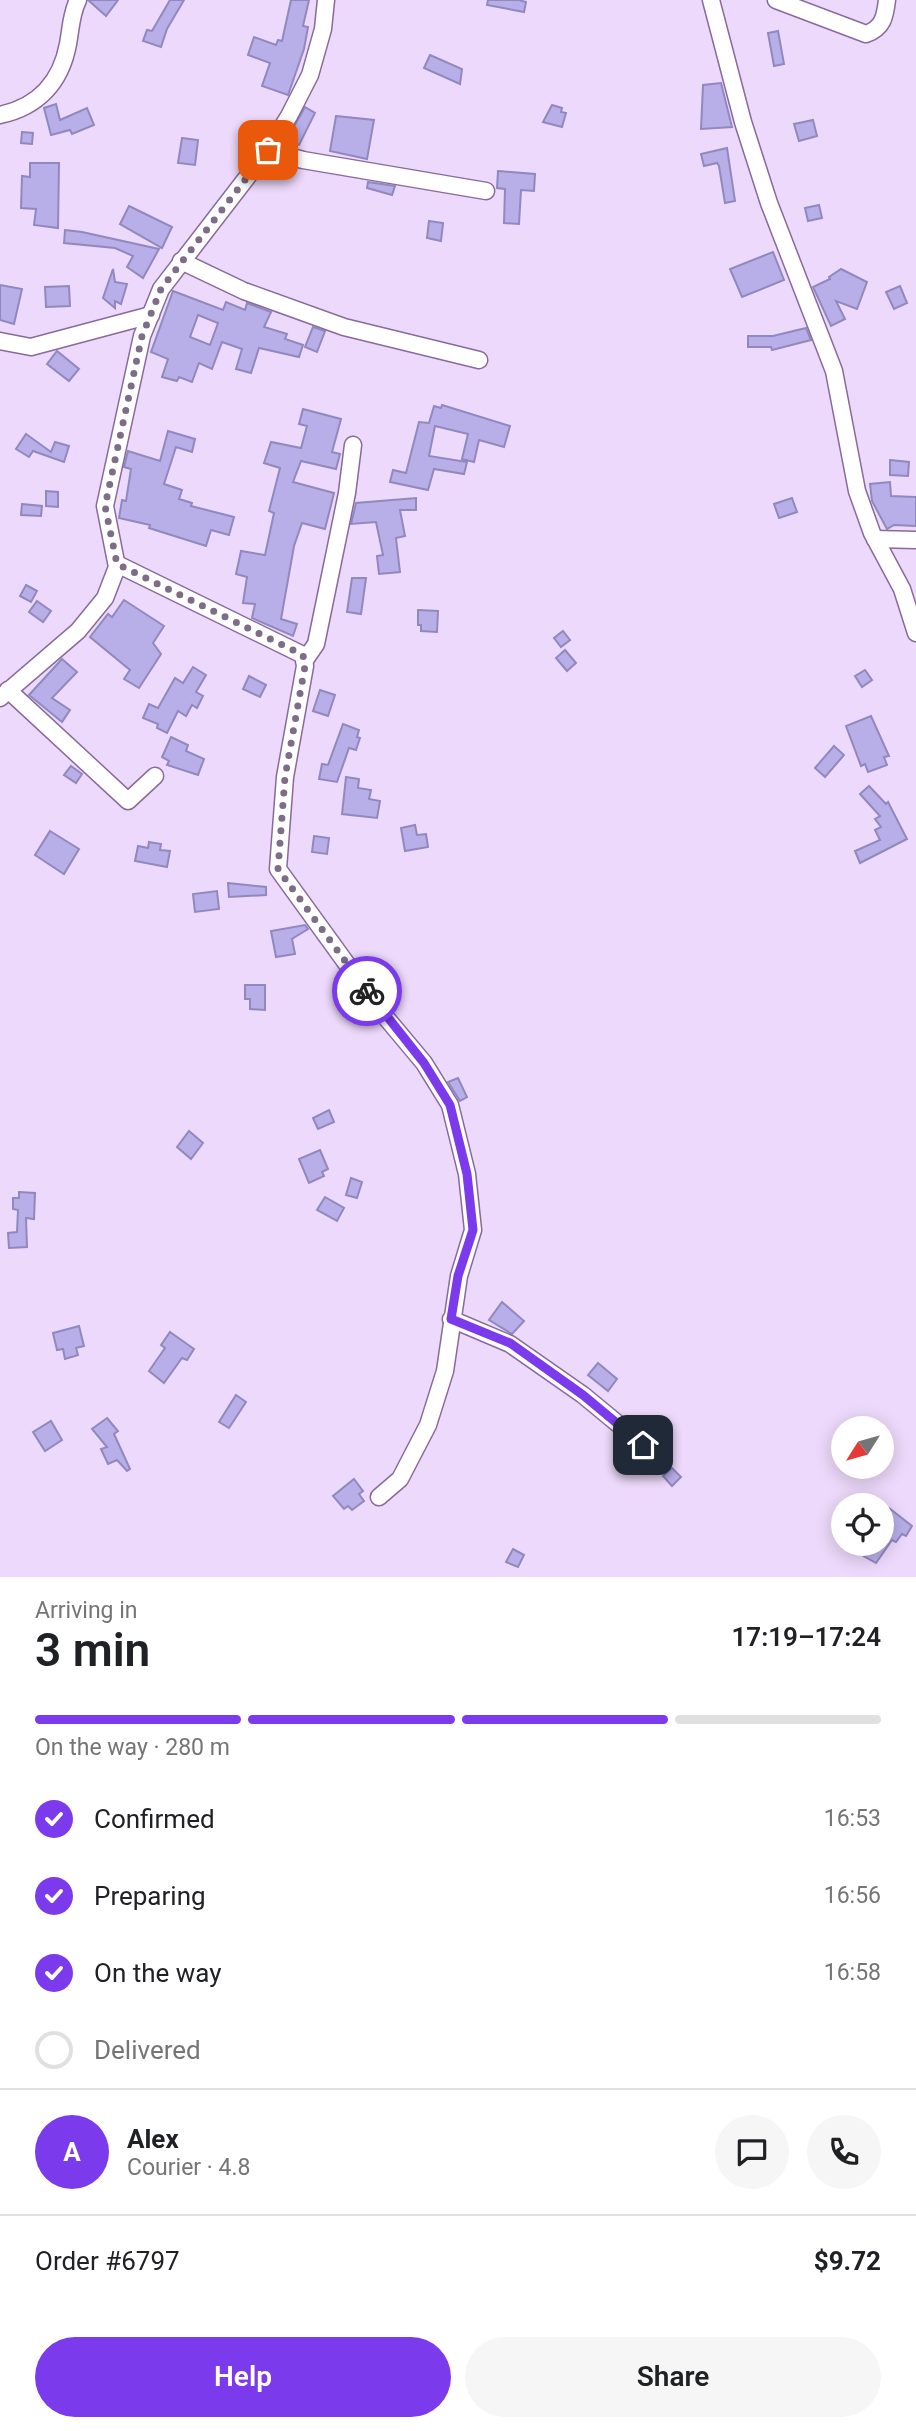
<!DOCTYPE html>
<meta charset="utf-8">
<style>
:root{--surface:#fff;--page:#f6f6f6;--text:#202124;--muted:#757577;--line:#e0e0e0;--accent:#7c3aed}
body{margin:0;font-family:Roboto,sans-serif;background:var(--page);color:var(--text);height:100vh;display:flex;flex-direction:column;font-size:26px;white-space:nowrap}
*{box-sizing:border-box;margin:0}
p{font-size:23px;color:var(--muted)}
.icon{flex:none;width:38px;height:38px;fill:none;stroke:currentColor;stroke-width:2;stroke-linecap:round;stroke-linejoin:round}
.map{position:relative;height:1577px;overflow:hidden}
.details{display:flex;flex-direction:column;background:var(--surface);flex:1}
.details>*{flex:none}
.needle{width:46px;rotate:233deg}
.buttons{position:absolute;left:831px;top:1416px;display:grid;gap:14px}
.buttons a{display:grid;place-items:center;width:63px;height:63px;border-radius:50%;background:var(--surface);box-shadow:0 4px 18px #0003;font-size:35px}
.pin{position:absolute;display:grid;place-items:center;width:60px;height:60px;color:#fff;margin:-30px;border-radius:14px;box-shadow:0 4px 10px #0006}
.courier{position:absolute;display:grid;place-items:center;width:70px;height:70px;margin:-35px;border:5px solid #7c3aed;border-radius:50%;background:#fff;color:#222;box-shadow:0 2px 9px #0007}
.overview em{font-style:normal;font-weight:600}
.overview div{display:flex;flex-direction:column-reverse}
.overview{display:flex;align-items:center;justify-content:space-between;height:119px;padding:0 35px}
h1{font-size:46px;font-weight:600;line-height:52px}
.bar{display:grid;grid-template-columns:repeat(4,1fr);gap:10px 7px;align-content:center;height:84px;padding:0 35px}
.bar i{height:9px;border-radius:5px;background:var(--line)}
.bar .current{background:var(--accent)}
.bar p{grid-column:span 4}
.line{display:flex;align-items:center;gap:18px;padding:0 35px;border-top:2px solid var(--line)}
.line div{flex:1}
.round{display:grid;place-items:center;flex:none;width:74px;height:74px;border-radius:37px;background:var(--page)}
ol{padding:0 35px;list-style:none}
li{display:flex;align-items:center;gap:21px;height:77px}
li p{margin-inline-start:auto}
li .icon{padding:7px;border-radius:50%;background:var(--accent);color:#fff;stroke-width:4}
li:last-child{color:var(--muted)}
li i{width:38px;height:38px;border:4px solid var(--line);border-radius:50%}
.primary-button{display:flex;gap:14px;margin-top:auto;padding:14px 35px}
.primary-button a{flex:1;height:80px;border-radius:42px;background:var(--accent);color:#fff;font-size:28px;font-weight:600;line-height:80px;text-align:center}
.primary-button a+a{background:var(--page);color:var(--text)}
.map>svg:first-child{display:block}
</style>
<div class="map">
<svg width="916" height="1577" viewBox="0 0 916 1577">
<rect width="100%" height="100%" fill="#edd9fb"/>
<g fill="#b8afe9" stroke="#9188bf" stroke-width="2" fill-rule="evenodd">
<path d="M88 0H118L106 16Z"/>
<path d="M170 0H184L167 29 161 47 143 41 147 30 152 31Z"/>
<path d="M291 0H309L303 26 308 27 304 49 288 95 262 86 270 63 248 55 254 37 276 45 278 40 282 41Z"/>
<path d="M488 0H519L526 2 524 12 487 5Z"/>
<path d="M778 31 784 64 774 66 768 33Z"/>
<path d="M430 55 462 69 460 84 424 68Z"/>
<path d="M721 83 732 127 701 129 703 85Z"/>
<path d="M56 104 60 120 87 108 94 125 72 134 70 130 51 135 44 108Z"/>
<path d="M552 105 562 108 561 112 566 113 562 127 543 122Z"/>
<path d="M305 107 315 113 299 145 287 139Z"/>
<path d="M336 116 374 120 367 159 330 151Z"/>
<path d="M813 120 817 136 799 141 794 124Z"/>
<path d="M22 132 33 133 32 144 21 143Z"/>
<path d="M182 138 198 140 195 165 178 163Z"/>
<path d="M727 148 735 201 725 203 719 166 717 163 704 166 701 154Z"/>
<path d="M30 163H59L58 228 34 225 36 209 21 208 22 176 30 177Z"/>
<path d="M498 171 535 174 534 191 521 190 519 224 504 223 505 189 497 188Z"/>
<path d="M368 182 395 186 392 195 367 188Z"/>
<path d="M819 205 822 218 808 221 805 208Z"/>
<path d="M129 206 172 227 162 248 120 224Z"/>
<path d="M429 221 443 223 441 241 427 238Z"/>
<path d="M65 230 82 232 159 249 143 278 127 267 133 256 115 248 64 243Z"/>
<path d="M773 252 784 280 742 297 730 269Z"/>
<path d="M113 269 115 282 127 284 121 304 115 301V308L103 298Z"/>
<path d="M841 269 867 282 857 309 836 301 845 319 831 326 813 287 830 279 829 277Z"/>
<path d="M0 285 22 289 14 324 0 320Z"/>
<path d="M69 286 70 306 46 307 45 287Z"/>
<path d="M900 286 907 303 894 309 886 292Z"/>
<path d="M173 291 223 310 226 302 245 310 247 303 271 312 264 327 287 334 285 339 303 345 299 357 259 348 251 373 236 369 242 349 222 342 212 369 199 363 192 382 179 377 177 381 162 377 168 359 151 352ZM198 315 218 323 210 345 190 337Z"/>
<path d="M313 327 325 331 317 352 305 347Z"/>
<path d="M806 328 811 340 772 350 771 347H748V336H773Z"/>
<path d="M57 351 79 369 69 381 47 364Z"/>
<path d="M442 405 510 426 504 447 479 440 474 462 462 459 468 434 435 426 429 456 467 462 464 474 434 469 428 490 390 482 393 470 406 473 419 422 429 423 434 406 441 408Z"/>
<path d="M303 409 341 419 332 452 340 454 336 469 301 461 293 482 334 493 325 529 302 523 294 546 281 619 297 624 293 636 252 618 255 604 243 603 247 577 236 574 241 551 265 555 274 513 269 511 280 468 264 463 271 442 301 448 307 426 299 424Z"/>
<path d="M168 431 195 439 192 452 176 447 164 484 182 490 179 499 192 503 191 506 234 517 229 535 211 530 206 546 149 528 150 525 119 518 122 500 126 501 131 469 124 467 128 451 160 461Z"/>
<path d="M26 434 51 452 55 442 69 446 64 462 33 451 29 457 16 449Z"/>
<path d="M890 460 909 462 908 476 890 475Z"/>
<path d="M890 482 891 496 916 497V526L894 525 887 529 872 501 870 484Z"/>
<path d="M46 491 58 492V507L46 506Z"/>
<path d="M416 498V510H400L405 536 396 538 400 572 379 574 377 556 383 555 376 522 351 524 356 503Z"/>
<path d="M792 498 797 512 779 518 774 504Z"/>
<path d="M22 504 42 506 41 516 21 515Z"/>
<path d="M352 578H366L361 614 347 612Z"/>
<path d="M26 585 37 591 31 602 20 596Z"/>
<path d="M124 600 164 626 153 643 161 654 139 688 124 679 130 670 90 637 108 614 112 617Z"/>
<path d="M37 601 51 611 43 622 29 612Z"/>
<path d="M418 610 438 611 437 632 421 631V625H418Z"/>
<path d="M563 631 570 640 561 647 554 638Z"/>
<path d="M565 650 576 663 567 671 556 658Z"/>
<path d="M62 659 77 672 52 698 70 710 62 722 29 695Z"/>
<path d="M193 667 206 675 196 692 203 696 197 708 192 705 186 716 178 711 167 733 157 728 158 724 143 718 149 704 158 708 175 678 183 683Z"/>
<path d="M865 670 872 680 862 687 855 676Z"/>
<path d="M249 676 266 685 260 697 243 689Z"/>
<path d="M320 690 335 695 328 716 313 711Z"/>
<path d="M871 716 889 756 884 757 887 765 868 772 865 764 861 766 846 726Z"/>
<path d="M343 724 359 730 357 737 360 738 356 750 349 748 337 782 319 779 322 764 328 765Z"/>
<path d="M171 737 188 745 186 751 204 759 198 775 167 765 169 761 162 757Z"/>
<path d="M834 746 844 755 825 777 815 768Z"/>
<path d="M71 766 82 774 76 783 64 775Z"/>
<path d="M346 777 359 779 358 788 371 790 369 799 380 801 377 818 342 814Z"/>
<path d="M869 786 886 804 888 802 907 839 860 863 855 851 880 840 875 830 881 827 875 819 880 816 860 794Z"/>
<path d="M415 825 417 835 426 834 428 847 405 851 401 828Z"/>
<path d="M50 831 79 849 64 874 35 855Z"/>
<path d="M314 836 329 838 327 854 312 852Z"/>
<path d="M149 842 161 844 160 850 170 851 167 867 135 861 138 846 148 848Z"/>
<path d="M228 883 266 887V895L229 897Z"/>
<path d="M217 891 219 909 195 912 193 894Z"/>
<path d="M305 925 308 929 292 939 295 954 276 957 271 931Z"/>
<path d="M245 985H265V1010L250 1009V999H245Z"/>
<path d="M458 1078 467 1097 460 1101 448 1082Z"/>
<path d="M329 1110 334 1122 318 1129 313 1118Z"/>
<path d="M189 1131 203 1143 191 1159 177 1147Z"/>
<path d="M320 1150 328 1169 322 1172 324 1176 309 1183 299 1159Z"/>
<path d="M351 1178 362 1182 357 1198 346 1195Z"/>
<path d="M19 1192 35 1193 34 1219 26 1218 27 1247 9 1248 8 1233 17 1232 18 1210 13 1209V1198H19Z"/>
<path d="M325 1197 344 1208 337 1221 317 1210Z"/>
<path d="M502 1302 524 1321 512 1334 489 1320Z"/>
<path d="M79 1326 84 1346 76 1348 78 1355 65 1359 63 1349 57 1350 53 1333Z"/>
<path d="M170 1332 194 1349 187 1360 182 1358 164 1383 149 1371 165 1348 161 1345Z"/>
<path d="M598 1363 617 1379 608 1391 588 1375Z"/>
<path d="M236 1395 246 1402 229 1428 219 1422Z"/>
<path d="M107 1418 118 1431 114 1434 130 1469 127 1471 117 1460 108 1464 101 1449 107 1447 92 1429Z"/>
<path d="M51 1421 62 1440 45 1451 33 1432Z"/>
<path d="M672 1468 681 1477 672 1486 663 1476Z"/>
<path d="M354 1479 363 1491 359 1494 364 1501 352 1510 348 1506 344 1509 333 1496Z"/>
<path d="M889 1508 912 1526 906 1536 902 1534 896 1542 892 1540 876 1563 842 1544H882V1510L886 1513Z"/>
<path d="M513 1549 524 1555 518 1567 506 1562Z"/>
</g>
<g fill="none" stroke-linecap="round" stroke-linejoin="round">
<g stroke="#886a9c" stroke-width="19">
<g id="minor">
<path d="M711 0 743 122 769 203 834 371 857 491 872 533 902 589 916 633"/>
<path d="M776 0 866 34C883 28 885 17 887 0"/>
<path d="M0 115C38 107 61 82 68 44 71 28 71 14 78 0"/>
<path d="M268 150 303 160 486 191"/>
<path d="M181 261 244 291 344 327 479 360"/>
<path d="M0 341 31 347 151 315"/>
<path d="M875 539 916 540"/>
<path d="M117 564 303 655 305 666 285 777 278 869 383 1014 424 1063 450 1105 467 1174 473 1230 459 1276 445 1371 428 1425 400 1479 379 1497"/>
<path d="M305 660 316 644 347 493 353 445"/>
<path d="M8 690 128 801 155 776"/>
<path d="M0 698 78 631 105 598 117 567 105 506 142 336 161 289 268 150 289 116 310 75 323 29 326 0"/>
<path d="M451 1319 510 1344 583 1395 663 1461"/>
</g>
</g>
<use href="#minor" stroke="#fff" stroke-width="16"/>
</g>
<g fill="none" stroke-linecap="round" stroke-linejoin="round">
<path stroke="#7d6d87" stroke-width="7" stroke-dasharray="0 12.6" d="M268 150 161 289 142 336 105 506 117 564 303 655 305 666 285 777 278 869 367 991"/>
<path stroke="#7c3aed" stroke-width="9" d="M367 991 424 1063 450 1105 467 1174 473 1230 458 1276 451 1319 510 1343 583 1395 643 1445"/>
</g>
</svg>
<div class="buttons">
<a><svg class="needle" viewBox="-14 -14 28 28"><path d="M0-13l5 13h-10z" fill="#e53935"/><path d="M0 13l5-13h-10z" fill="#757577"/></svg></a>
<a><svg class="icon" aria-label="locate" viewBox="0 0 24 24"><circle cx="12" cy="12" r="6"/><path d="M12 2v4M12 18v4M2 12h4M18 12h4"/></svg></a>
</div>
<div class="pin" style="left:268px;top:150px;background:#ea580c"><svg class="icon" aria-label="bag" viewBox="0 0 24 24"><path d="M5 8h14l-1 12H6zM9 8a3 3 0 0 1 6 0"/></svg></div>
<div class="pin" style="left:643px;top:1445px;background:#1f2937"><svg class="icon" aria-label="home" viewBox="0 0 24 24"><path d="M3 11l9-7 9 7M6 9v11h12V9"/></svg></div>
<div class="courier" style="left:367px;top:991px"><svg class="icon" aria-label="bike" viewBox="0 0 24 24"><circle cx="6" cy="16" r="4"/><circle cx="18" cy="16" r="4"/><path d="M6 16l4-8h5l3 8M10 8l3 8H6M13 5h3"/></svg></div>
</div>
<section class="details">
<div class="overview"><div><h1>3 min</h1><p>Arriving in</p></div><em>17:19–17:24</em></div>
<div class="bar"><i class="current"></i><i class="current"></i><i class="current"></i><i></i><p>On the way · 280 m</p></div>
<ol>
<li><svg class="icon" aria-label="check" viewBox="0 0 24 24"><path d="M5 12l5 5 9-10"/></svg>Confirmed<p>16:53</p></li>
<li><svg class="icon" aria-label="check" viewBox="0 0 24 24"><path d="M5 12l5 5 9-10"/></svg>Preparing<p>16:56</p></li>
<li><svg class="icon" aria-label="check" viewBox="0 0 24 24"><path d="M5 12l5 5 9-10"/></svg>On the way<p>16:58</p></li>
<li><i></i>Delivered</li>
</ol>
<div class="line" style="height:126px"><b class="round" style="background:var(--accent);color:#fff">A</b><div><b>Alex</b><p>Courier · 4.8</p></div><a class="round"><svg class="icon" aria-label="chat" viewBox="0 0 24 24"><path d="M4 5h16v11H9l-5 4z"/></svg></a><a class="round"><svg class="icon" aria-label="phone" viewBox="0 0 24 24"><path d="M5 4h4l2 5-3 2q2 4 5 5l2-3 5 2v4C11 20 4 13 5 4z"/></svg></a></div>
<div class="line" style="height:91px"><div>Order #6797</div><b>$9.72</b></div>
<div class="primary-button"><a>Help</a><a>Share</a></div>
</section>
